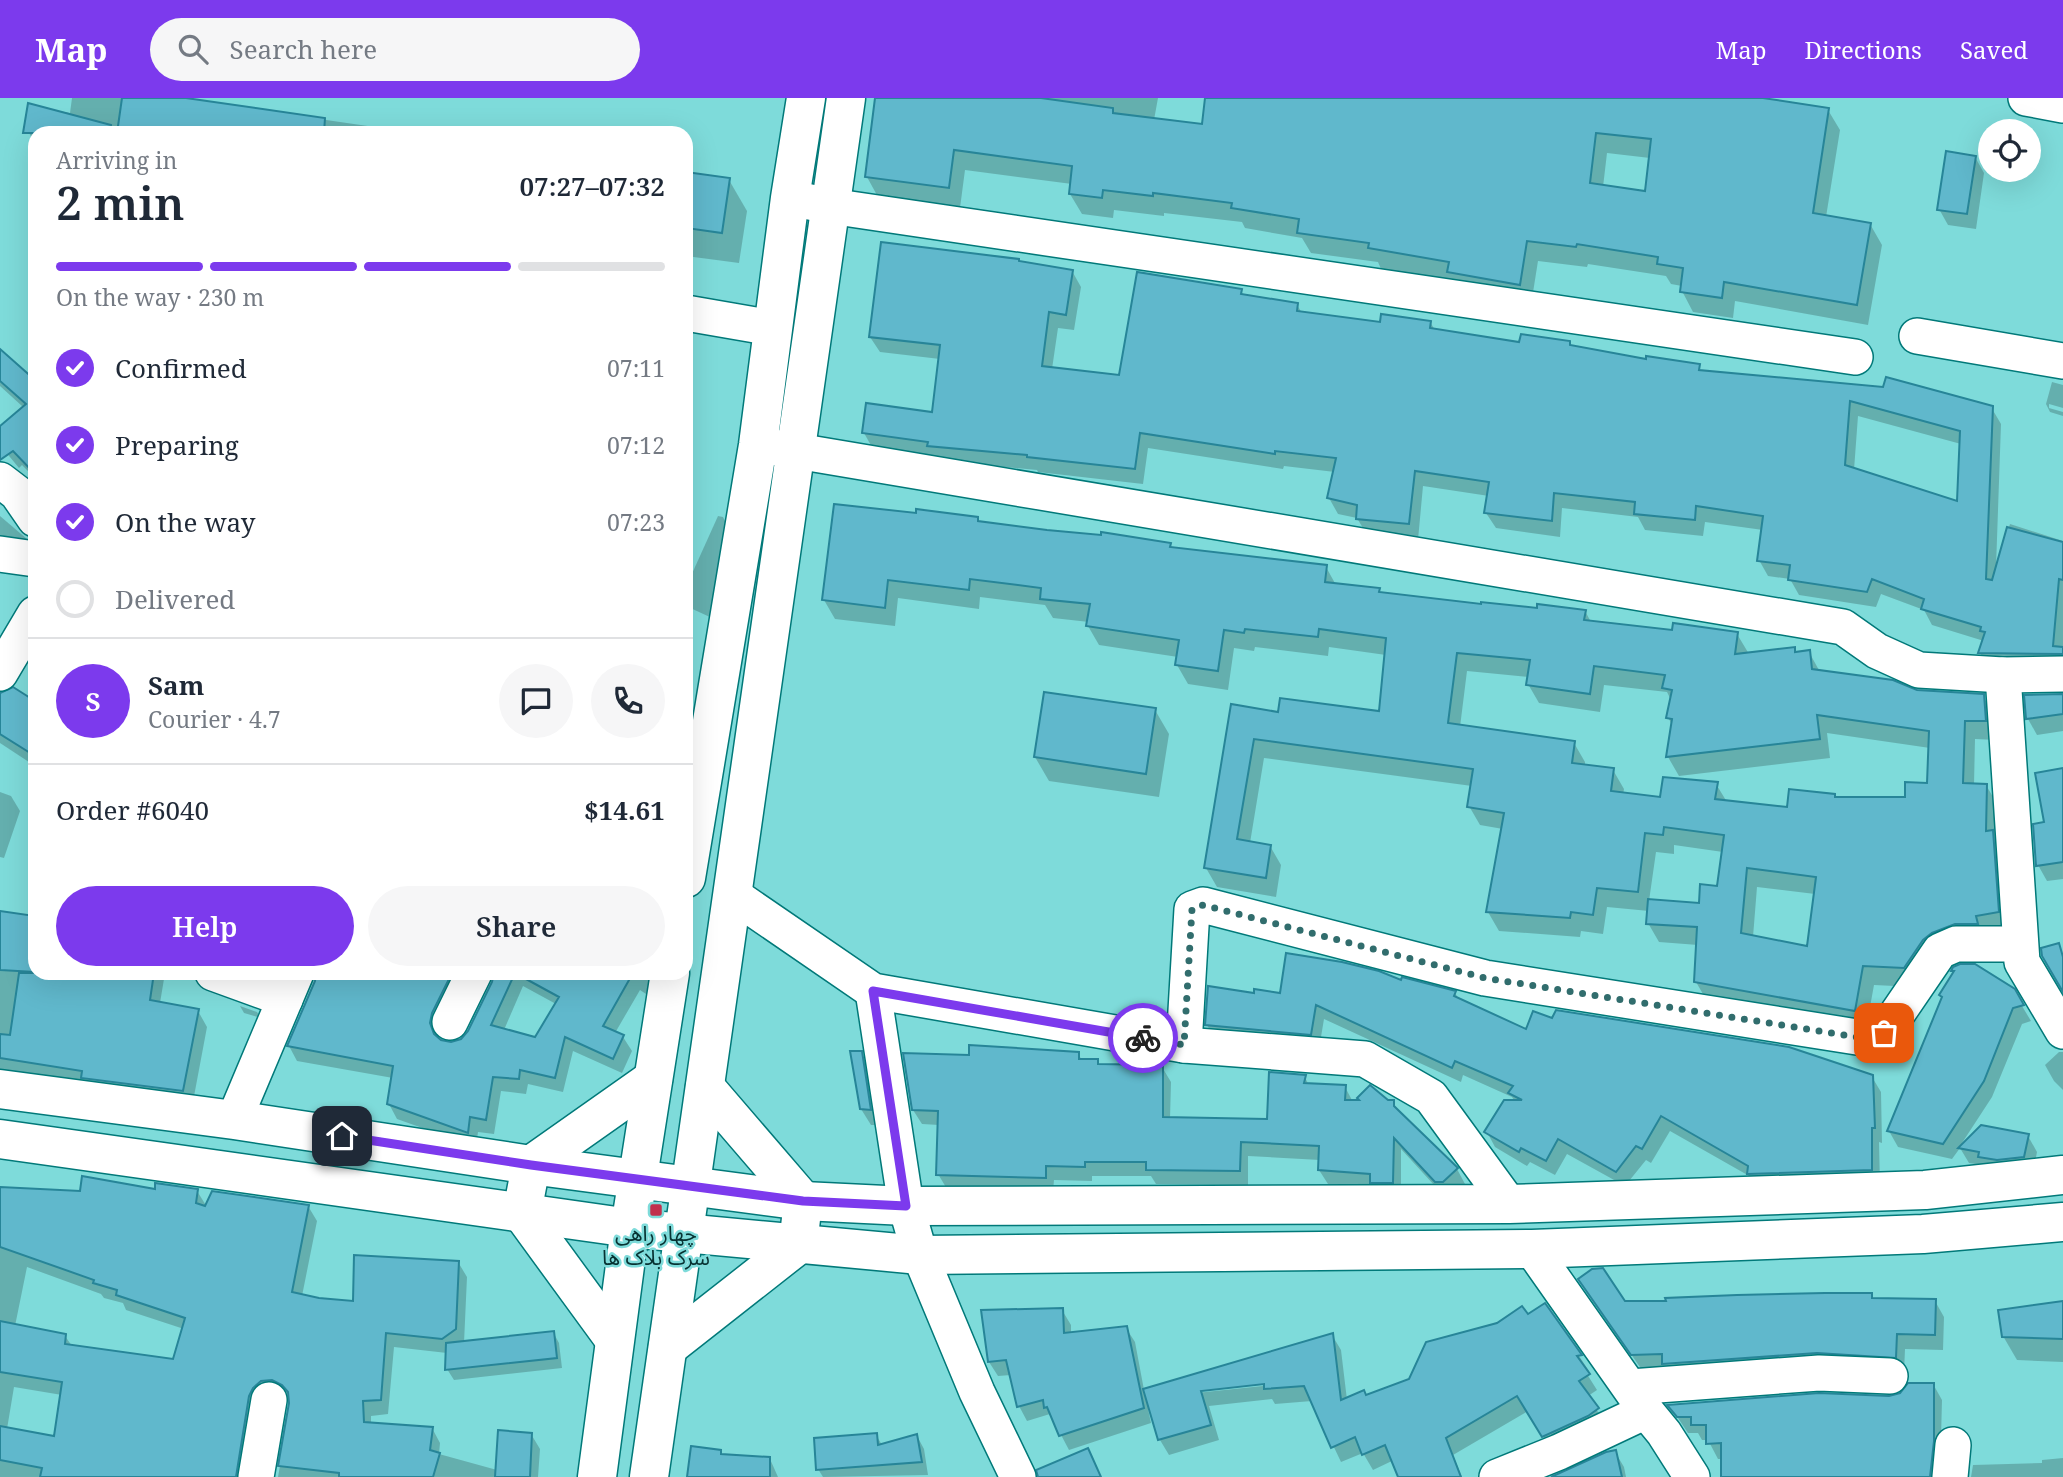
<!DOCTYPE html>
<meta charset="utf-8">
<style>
:root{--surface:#fff;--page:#f6f6f7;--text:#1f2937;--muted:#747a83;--line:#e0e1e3;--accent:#7c3aed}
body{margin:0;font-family:"Noto Serif","Noto Sans Arabic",serif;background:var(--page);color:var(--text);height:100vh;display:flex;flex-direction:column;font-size:26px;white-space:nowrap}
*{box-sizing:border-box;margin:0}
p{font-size:23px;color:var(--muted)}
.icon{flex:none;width:38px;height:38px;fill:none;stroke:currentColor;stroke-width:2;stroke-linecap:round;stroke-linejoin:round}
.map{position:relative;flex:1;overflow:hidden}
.side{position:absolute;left:28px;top:28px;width:665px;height:854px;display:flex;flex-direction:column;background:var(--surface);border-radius:21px;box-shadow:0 7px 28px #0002}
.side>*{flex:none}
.buttons{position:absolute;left:1978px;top:21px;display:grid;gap:14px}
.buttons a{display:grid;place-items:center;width:63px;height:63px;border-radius:50%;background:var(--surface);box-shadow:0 7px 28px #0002;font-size:35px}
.pin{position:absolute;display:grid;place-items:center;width:60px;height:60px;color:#fff;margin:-30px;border-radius:14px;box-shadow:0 4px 10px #0006}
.courier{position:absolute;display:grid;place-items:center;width:70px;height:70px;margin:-35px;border:5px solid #7c3aed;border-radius:50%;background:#fff;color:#222;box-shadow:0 2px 9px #0007}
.headline em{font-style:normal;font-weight:600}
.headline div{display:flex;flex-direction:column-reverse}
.headline{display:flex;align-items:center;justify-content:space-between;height:119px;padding:0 28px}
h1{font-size:46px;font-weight:600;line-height:52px}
.bar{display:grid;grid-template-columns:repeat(4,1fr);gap:10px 7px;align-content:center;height:84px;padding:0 28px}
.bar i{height:9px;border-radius:5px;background:var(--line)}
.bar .on{background:var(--accent)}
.bar p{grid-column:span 4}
.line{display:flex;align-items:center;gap:18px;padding:0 28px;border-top:2px solid var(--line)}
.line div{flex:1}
.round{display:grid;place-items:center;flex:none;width:74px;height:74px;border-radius:37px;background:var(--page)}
ol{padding:0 28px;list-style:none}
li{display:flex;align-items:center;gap:21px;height:77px}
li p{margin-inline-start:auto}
li .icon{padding:7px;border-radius:50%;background:var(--accent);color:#fff;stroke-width:4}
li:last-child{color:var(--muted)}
li i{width:38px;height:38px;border:4px solid var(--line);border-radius:50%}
.action{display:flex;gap:14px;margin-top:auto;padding:14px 28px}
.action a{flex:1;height:80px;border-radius:42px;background:var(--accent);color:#fff;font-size:28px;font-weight:600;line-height:80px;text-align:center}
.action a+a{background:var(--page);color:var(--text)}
header{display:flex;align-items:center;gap:42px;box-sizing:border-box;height:98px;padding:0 35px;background:var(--accent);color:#fff}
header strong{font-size:33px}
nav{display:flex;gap:38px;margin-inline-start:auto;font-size:24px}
.search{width:490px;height:63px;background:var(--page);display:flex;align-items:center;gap:18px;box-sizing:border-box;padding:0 24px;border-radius:38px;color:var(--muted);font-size:26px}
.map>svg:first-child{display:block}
</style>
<header>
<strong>Map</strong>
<div class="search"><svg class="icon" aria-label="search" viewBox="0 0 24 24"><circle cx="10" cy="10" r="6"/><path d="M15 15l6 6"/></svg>Search here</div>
<nav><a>Map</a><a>Directions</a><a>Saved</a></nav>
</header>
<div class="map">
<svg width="2063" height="1379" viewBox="0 0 2063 1379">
<rect width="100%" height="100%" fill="#7edbda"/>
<g fill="#0003" fill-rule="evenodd">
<path d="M72 0H174L402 33 403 35H35V45L26 30 30 8 70 15Z"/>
<path d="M877 0H1158L1154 22 1203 28 1207 0H1740L1828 12 1840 32 1826 119 1870 126 1882 147 1868 227 1735 203 1733 220 1693 214 1682 193V188L1671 186 1666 178 1588 166 1587 169 1538 163 1531 207 1454 183 1381 171 1378 164 1311 155 1302 140 1245 130 1242 124 1164 115V118L1114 112 1113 120 1082 116 1070 96 1072 86 965 72 960 110 878 99 867 79ZM1607 55 1650 60 1646 95 1603 89Z"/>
<path d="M1975 59 1984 75 1976 131 1948 127 1939 111Z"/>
<path d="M686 75 729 82 747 113 739 165 686 158Z"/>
<path d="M1072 173 1081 189 1074 232 1058 230 1052 271 1121 279 1241 193 1244 198 1297 207 1302 215 1381 226 1430 224 1435 232 1521 246 1569 244 1572 249 1647 263 1698 268 1702 274 1991 309 2001 326 1996 470 2010 426 2063 443V571H1989L1980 555 1984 543 1932 527 1924 512 1881 496 1876 509 1799 497 1790 481 1768 478 1759 462 1763 432 1705 424 1703 438 1645 432 1638 419 1562 410 1560 439 1496 430 1486 415 1489 398 1423 388 1418 442 1367 437 1357 420 1338 416 1329 400 1335 374 1284 368 1283 371 1148 350 1143 386 1038 374 1037 372 938 363 873 351 864 335 933 316 940 261 880 254 870 239ZM1858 318 1961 346 1958 406 1854 372Z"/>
<path d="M0 264 35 284V380L22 367 19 370 0 347V330L21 312 22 308 0 288Z"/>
<path d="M2052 284 2063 287V310L2049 306V310L2063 314V318L2050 314 2046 306Z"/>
<path d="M917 417 977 421 979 425 1170 446 1173 451 1326 469 1336 487 1379 492 1381 496 1482 508 1585 513 1591 524 1673 534 1737 536 1749 556 1794 551 1796 556 1809 554 1820 574 1917 594 1983 598 1994 617 1996 642 1975 641 1974 687H1986L1997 706 1996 740 2003 752 2008 833 1915 889 1874 887 1866 931 1707 903 1696 884 1698 847 1659 844 1648 825 1649 813 1607 809 1603 836 1581 833 1580 839 1499 833 1488 814 1503 731 1480 727 1469 708 1472 688 1264 660 1250 745 1270 748 1281 767 1276 799 1217 789 1206 770 1233 608 1279 616 1380 615 1386 557 1329 549 1328 558 1255 549 1254 553 1234 550 1228 592 1188 586 1177 567 1178 559 1099 547 1088 528 1089 524 1053 520 1045 507 980 499 979 511 898 500 895 528 835 521 824 502ZM1467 573 1529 579 1528 586 1539 605 1600 614 1604 587 1667 594 1671 602 1668 619 1672 627 1668 659 1679 678 1830 660 1827 635 1930 650 1928 686 1907 701H1836L1789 711 1727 704 1716 686 1662 701 1623 697 1624 691 1613 672 1585 668V664L1574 645 1460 629ZM1674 747 1723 754 1719 790 1701 807 1649 803 1656 754 1674 756ZM1757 789 1815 796 1808 850 1753 839Z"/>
<path d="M0 418 27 441 35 454H0Z"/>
<path d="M718 418 723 419 727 427 712 520 686 508V489Z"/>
<path d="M2063 598V633L2037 637 2028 621Z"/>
<path d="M0 599 35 605V668L0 645Z"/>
<path d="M1155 612 1169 636 1159 699 1049 683 1035 659Z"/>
<path d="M2063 671V781L2047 783 2038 767 2046 726Z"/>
<path d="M0 694 11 698 20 713 4 760 0 759Z"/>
<path d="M35 819V875H168L164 881 160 905 198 913 207 929 192 1009 0 984V845Z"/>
<path d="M1955 871 2013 893 2031 923 2022 926 1992 999 1962 1045 2028 1038 2037 1054 2033 1075 1969 1065 1960 1050 1952 1061 1898 1049 1889 1033Z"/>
<path d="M317 875H469L440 931 437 941 451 946 462 943 470 934 494 884 496 875H664L649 898 640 892 615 935 623 939 632 953 622 975 573 953 563 994 528 986 526 996 501 993 494 1036 478 1034 476 1049 397 1021 389 1006 393 980 297 963 289 948 316 883ZM523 888 556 906 536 941 504 932Z"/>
<path d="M1402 885 1455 895 1460 903 1527 933 1553 922 1872 979 1881 994 1882 1045 1879 1044 1880 1087 1751 1079 1670 1033 1651 1065 1646 1062 1625 1088 1567 1056 1555 1077 1530 1064 1527 1068 1495 1049 1487 1034 1515 1004 1512 999 1463 977 1461 984 1324 921 1319 951 1216 942 1207 927 1255 897H1281Z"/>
<path d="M240 908 257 914 261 920 244 915Z"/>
<path d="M971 948 1078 956 1082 962H1097L1100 968 1162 969 1171 984 1170 1021 1268 1022 1304 978 1309 987 1345 989 1353 1004H1393L1400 1016 1457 1071 1465 1086 1451 1098 1445 1099 1401 1051V1099L1375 1089 1328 1086 1319 1072 1320 1062 1248 1058V1087L1156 1086 1151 1078H1092V1083L1054 1082 1053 1094 947 1091 938 1076 939 1027 922 1026 913 1012 971 959Z"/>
<path d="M2059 954H2063V992L2054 983 2045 967Z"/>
<path d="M861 955 870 971 879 1027H871L861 1011Z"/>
<path d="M0 1090 81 1094 197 1093 207 1109 308 1108 317 1123 302 1198 354 1205 458 1164 467 1179 464 1245 553 1234 559 1245 562 1270 454 1282 447 1271V1255L394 1249 388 1316 371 1318V1327L432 1330 440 1345 439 1356 497 1372 531 1336 540 1351 538 1379H278L291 1305 290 1300 283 1297 246 1379H0ZM27 1169 101 1196 104 1200 123 1205 126 1212 184 1231 175 1263 72 1248 65 1238 15 1228ZM14 1289 62 1297 55 1340 7 1331Z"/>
<path d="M1580 1182 1624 1205 1871 1197 1873 1202 1935 1203 1944 1219 1943 1252 1905 1251 1904 1275 1642 1272Z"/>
<path d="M2063 1205V1264L2017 1262 2003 1238Z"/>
<path d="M1545 1207 1589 1273H1585L1597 1292 1588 1298 1606 1327 1552 1354 1528 1313 1453 1357 1462 1379H1400L1394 1362 1373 1372 1363 1355 1341 1364 1312 1303 1275 1306 1272 1301 1209 1308 1219 1342 1169 1357 1160 1342 1151 1310 1148 1311 1151 1325 1069 1352 1050 1316 1027 1323 1019 1308 1011 1277 998 1278 989 1264 1062 1212 1071 1227V1236L1126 1230 1135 1244 1144 1292 1332 1237 1341 1252 1347 1302 1366 1299 1410 1282ZM1272 1283 1273 1287 1196 1295 1203 1291Z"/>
<path d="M1933 1286 1942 1302 1940 1379H1723V1361H1718L1708 1342H1702L1698 1335H1688L1670 1308 1889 1300Z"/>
<path d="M876 1337 882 1347 917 1338 924 1351 928 1377 823 1379 818 1371Z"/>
<path d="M720 1353 723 1358 770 1361 778 1379H688Z"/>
<path d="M1615 1354 1624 1369 1626 1379H1554Z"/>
<path d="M2063 1360V1379H1971L1973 1367 2042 1365V1362Z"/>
</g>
<g fill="#60b8cc" stroke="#278598" stroke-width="2" fill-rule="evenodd">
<path d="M122 0H186L325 20 324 35H117Z"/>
<path d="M875 0H1041L1113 10V15L1202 26 1205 0H1763L1829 10 1813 115 1871 125 1857 207 1724 184 1722 200 1680 194 1683 170 1657 166 1658 159 1577 146 1576 149 1527 143 1520 187 1447 174 1449 164 1368 150 1369 145 1297 135 1299 121 1231 110 1232 105 1153 95V98L1103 92 1102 100 1069 96 1072 68 954 52 949 90 865 79ZM1596 35 1651 41 1645 93 1590 85Z"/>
<path d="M28 5 111 27 110 35H23Z"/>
<path d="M1946 53 1976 58 1967 116 1937 112Z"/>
<path d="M686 74 730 80 722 135 686 130Z"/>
<path d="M881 144 1019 161V163L1073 172 1066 217 1049 214 1042 268 1119 277 1137 174 1242 191 1241 196 1298 205 1297 213 1380 224 1381 216 1431 223 1430 230 1519 244 1521 236 1570 243V247L1646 261V258L1700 266 1699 272 1883 289 1886 279 1993 308 1986 481 1992 482 2007 429 2063 444V482L2059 481 2053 548 2063 549V556L1978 555 1985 534 1980 533 1981 529 1921 511 1924 501 1872 481 1867 494 1788 482 1790 467 1757 463 1763 418 1696 408 1695 422 1634 416 1635 404 1554 395 1552 423 1484 415 1489 384 1415 373 1409 426 1356 421 1357 407 1327 400 1336 360 1275 353V356L1140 335 1135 371 1027 359V357L927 348 928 344 862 335 866 305 932 314 940 247 869 239ZM1850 303 1960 333 1957 403 1845 367Z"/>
<path d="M0 251 35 282V376L13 353 0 362V328L26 306 0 283Z"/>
<path d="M834 406 916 415V411L978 419V423L1047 432 1101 437V434L1171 445 1170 449 1327 467 1325 484 1380 490 1379 494 1481 506V504L1537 510V506L1586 512 1584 522 1672 532 1673 525 1738 534 1735 556 1795 549V554L1810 552 1812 571 1893 582 1917 592 1984 596 1986 623H1965L1963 685 1987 686 1986 733 1993 732 1999 814 1976 818 1978 826H1955L1932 835 1923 842 1904 870 1863 868 1855 913 1694 884 1697 829 1646 826 1648 801 1699 805 1700 786 1717 788 1724 737 1664 729 1663 737 1645 735 1638 794 1597 790 1593 817 1571 814 1570 820 1486 814 1504 715 1467 709 1473 671 1254 641 1237 741 1271 747 1266 780 1204 770 1231 606 1278 614 1280 600 1379 613 1386 540 1319 531 1318 539 1245 531 1244 535 1224 532 1218 573 1175 567 1179 542 1086 528 1090 506 1040 501 1041 490 970 481 969 492 888 482 885 510 822 502ZM1457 555 1530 562 1526 587 1590 596 1594 568 1665 577 1662 590 1672 592 1666 620 1672 621 1666 659 1820 641 1817 617 1929 633 1927 685 1905 684V699H1835V696L1789 691 1787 709 1715 701 1718 684 1663 679 1660 699 1611 693 1614 670 1572 665 1575 643 1448 625ZM1747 770 1816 779 1807 848 1741 835Z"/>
<path d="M13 589 35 603V658L0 636V595Z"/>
<path d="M1044 594 1156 610 1146 676 1034 659Z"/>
<path d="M2063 596V616L2026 621 2024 597Z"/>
<path d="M2063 670V764L2036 768 2033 726 2044 724 2035 675Z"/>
<path d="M0 813 35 818V874L0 872Z"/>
<path d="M2059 845 2063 859V894L2042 858 2041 850Z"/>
<path d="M1286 855 1342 864 1379 873 1401 882 1402 879 1456 893 1454 898 1526 931 1533 913 1552 920 1556 912 1789 949 1873 977 1875 1030H1872V1072L1747 1076 1748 1068 1661 1018 1642 1051 1636 1048 1616 1074 1558 1041 1546 1063 1521 1050 1519 1054 1484 1034 1504 1002H1522L1508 995 1513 988 1455 963 1452 970 1316 907 1311 937 1205 927 1208 888 1254 895V891L1280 895Z"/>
<path d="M1960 866H1975L2015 891 2024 907 2013 910 1984 983 1943 1046 1887 1033 1942 899 1939 897 1954 873H1951L1953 869Z"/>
<path d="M19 875H154L150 902 199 911 183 993 81 980 82 973 0 960V936L10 937Z"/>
<path d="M316 875H452L432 915 430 925 434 936 441 942 451 944 461 941 468 933 492 884 494 875H515L491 927 535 939 559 899 515 875H633L603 928 624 937 613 961 565 939 555 980 520 972 519 981 493 979 486 1022 470 1019 468 1035 387 1006 393 968 287 948 315 883Z"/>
<path d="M969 947 1079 954V961H1098V966L1163 967V1019L1267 1021 1269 974 1306 977 1304 985 1346 987 1345 1002H1359L1357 1000 1370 987 1388 1002H1394V1008L1458 1070 1443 1084H1435L1394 1040 1393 1085H1370V1076L1318 1072 1319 1048 1241 1044 1240 1073 1146 1072V1064H1085V1069L1046 1068V1080L936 1077 938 1013 912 1012 903 955 969 957Z"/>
<path d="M850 953H862L871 1012 860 1011Z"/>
<path d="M1981 1027 2029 1036 2024 1059 1997 1062 1978 1059 1979 1054 1958 1050Z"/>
<path d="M82 1078 155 1091V1085L198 1091 196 1105 205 1108 212 1093 309 1107 292 1194 319 1200 353 1203 354 1157 459 1163 456 1231 442 1241 386 1235 381 1302 363 1303 364 1324 433 1329 430 1352 440 1355 433 1379H339V1375L278 1368 289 1305 288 1294 282 1287 272 1282 261 1283 253 1290 249 1298 236 1379H40L42 1370 0 1362V1328L54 1338 62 1284 0 1274V1223L66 1236 65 1246 173 1261 185 1220 116 1197 117 1192 93 1185 94 1182 0 1149V1089L80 1093Z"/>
<path d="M1603 1170 1625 1203H1666L1665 1200 1737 1197 1825 1195H1872V1200L1936 1201 1935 1237 1897 1236 1896 1260 1817 1255 1662 1266V1256L1631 1257 1578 1181 1592 1171Z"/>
<path d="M2063 1203V1241L2002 1239 1998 1212Z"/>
<path d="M1545 1205 1582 1257 1577 1258 1590 1276 1579 1283 1599 1310 1588 1318 1542 1339 1517 1298 1446 1340 1461 1379H1398L1385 1347 1362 1357 1355 1339 1331 1350 1304 1288 1264 1291V1286L1201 1293 1211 1327 1158 1342 1143 1291 1333 1235 1341 1302 1364 1292 1366 1297 1409 1281 1426 1244 1497 1225 1522 1208 1528 1216Z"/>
<path d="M1063 1210 1064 1235 1127 1228 1144 1310 1059 1338 1047 1309 1044 1310 1043 1302 1017 1309 1006 1262 988 1264 981 1212Z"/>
<path d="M554 1233 557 1260 445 1272 446 1245Z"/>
<path d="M1908 1285H1934V1343L1930 1379H1721V1345L1706 1346V1327H1691V1319H1677L1667 1307 1819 1295 1889 1298 1900 1295Z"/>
<path d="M498 1332 532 1335 530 1379H495Z"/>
<path d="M877 1335 878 1347 917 1336 922 1364 816 1372 814 1340Z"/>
<path d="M691 1348 721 1352V1356L770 1359V1379H687Z"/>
<path d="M1088 1350 1101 1379H1038L1036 1372Z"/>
<path d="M1616 1352 1622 1379H1551L1606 1354Z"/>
</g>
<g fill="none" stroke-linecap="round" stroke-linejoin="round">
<g stroke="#017979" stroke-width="38">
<g id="minor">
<path d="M2026 0 2063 7"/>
<path d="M790 100 830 108 1855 259"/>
<path d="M686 215 773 230"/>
<path d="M1917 238 2063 263"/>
<path d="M767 348 1843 529 1877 553 1919 572 2003 577 2063 576"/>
<path d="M0 382 17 395 35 421"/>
<path d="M0 456 35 461"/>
<path d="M0 575 35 516"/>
<path d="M2003 577 2022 864 2063 933"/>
<path d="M733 797 873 893 1184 947 1365 961 1431 999 1509 1106"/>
<path d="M213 875 285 901"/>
<path d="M873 893 906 1108 920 1157 977 1294 1018 1379"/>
<path d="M450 924 474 875"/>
<path d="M1184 947 1192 811 1203 807 1485 880 1857 939 1884 935 1940 853 1956 846H2019"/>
<path d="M234 1022 296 875"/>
<path d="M1532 1151 1646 1313 1664 1335 1692 1379"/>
<path d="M1631 1289 1819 1275 1890 1278"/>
<path d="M256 1379 269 1302"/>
<path d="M1497 1379 1559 1354 1646 1313"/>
<path d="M1950 1379 1953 1347"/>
</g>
</g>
<g stroke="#017979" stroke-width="41">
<g id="tertiary">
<path d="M686 780 758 347 790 100 806 0"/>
<path d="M0 991 234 1022 531 1067 803 1103 906 1108 1509 1106 1925 1092 2063 1077"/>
<path d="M0 1041 630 1130 920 1157 1532 1151 1923 1136 2063 1124"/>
<path d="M614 1241 522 1115 531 1067 653 981"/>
<path d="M668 1249 798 1147 803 1103 705 989"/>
<path d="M597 1379 630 1130 670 875"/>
<path d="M649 1379 846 0"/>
</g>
</g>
<use href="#minor" stroke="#fff" stroke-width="35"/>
<use href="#tertiary" stroke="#fff" stroke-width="38"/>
</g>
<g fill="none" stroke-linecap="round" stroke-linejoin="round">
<path stroke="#316d6d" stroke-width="7" stroke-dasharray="0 12.6" d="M1143 940 1184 947 1192 811 1203 807 1485 880 1857 939 1884 935"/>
<path stroke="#7c3aed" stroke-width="9" d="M342 1038 531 1067 803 1103 906 1108 873 893 1143 940"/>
</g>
<rect fill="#c1304d" stroke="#7edbda" stroke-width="2.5" x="649" y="1105" width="14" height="14" rx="3.5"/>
<g text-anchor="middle" stroke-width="5" stroke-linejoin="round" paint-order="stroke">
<g font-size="21" fill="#073232" stroke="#7edbda">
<text x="656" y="1143">چهار راهی<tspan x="656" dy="24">سرک بلاک ها</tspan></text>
</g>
</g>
</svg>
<div class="buttons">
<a><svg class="icon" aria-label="locate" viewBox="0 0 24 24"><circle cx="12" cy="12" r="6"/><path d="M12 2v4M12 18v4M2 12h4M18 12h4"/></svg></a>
</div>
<div class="pin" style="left:1884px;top:935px;background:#ea580c"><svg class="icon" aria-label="bag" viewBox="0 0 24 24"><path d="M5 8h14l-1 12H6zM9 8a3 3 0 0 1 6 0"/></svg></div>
<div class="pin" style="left:342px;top:1038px;background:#1f2937"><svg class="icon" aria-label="home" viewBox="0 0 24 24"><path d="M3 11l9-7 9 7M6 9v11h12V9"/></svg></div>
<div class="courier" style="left:1143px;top:940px"><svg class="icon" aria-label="bike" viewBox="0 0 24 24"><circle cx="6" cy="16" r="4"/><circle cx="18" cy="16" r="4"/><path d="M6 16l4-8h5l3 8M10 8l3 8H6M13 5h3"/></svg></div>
<section class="side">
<div class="headline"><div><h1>2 min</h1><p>Arriving in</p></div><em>07:27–07:32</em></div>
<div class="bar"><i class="on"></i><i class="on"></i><i class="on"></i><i></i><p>On the way · 230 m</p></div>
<ol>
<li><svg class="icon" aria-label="check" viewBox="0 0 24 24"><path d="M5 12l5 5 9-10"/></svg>Confirmed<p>07:11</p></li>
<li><svg class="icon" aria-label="check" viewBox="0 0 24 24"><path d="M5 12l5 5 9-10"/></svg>Preparing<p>07:12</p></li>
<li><svg class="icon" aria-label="check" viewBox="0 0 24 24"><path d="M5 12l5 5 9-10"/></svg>On the way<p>07:23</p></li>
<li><i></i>Delivered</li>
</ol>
<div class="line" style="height:126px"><b class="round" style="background:var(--accent);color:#fff">S</b><div><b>Sam</b><p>Courier · 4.7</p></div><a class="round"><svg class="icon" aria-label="chat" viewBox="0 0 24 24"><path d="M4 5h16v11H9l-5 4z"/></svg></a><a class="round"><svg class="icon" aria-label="phone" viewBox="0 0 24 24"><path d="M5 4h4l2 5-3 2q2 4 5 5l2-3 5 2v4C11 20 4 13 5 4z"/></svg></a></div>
<div class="line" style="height:91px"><div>Order #6040</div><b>$14.61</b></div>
<div class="action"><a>Help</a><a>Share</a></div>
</section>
</div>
